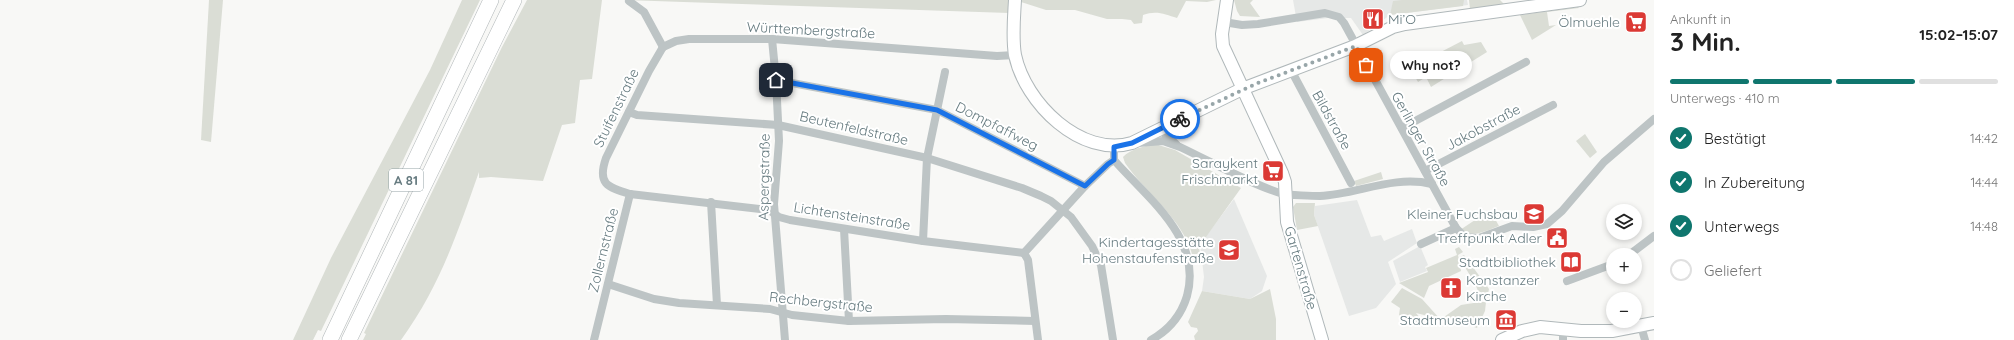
<!DOCTYPE html>
<html lang="de">
<meta charset="utf-8">
<style>
:root{--surface:#fff;--page:#f6f6f6;--text:#222;--muted:#767676;--line:#e0e0e0;--accent:#0f766e}
body{margin:0;font-family:Quicksand,sans-serif;background:var(--page);color:var(--text);height:100vh;display:flex;flex-direction:column;font-size:15px;white-space:nowrap}
*{box-sizing:border-box;margin:0}
p{font-size:13px;color:var(--muted)}
.icon{flex:none;width:22px;height:22px;fill:none;stroke:currentColor;stroke-width:2;stroke-linecap:round;stroke-linejoin:round}
.map{position:relative;flex:1;overflow:hidden}
.drawer{display:flex;flex-direction:column;background:var(--surface);width:360px}
.drawer>*{flex:none}
.tools{position:absolute;left:1606px;top:204px;display:grid;gap:8px}
.tools a{display:grid;place-items:center;width:36px;height:36px;border-radius:50%;background:var(--surface);box-shadow:0 2px 6px #0003;font-size:20px}
.pin{position:absolute;display:grid;place-items:center;width:34px;height:34px;color:#fff;margin:-17px;border-radius:8px;box-shadow:0 2px 6px #0006}
.courier{position:absolute;display:grid;place-items:center;width:40px;height:40px;margin:-20px;border:3px solid #1a73e8;border-radius:50%;background:#fff;color:#222;box-shadow:0 1px 5px #0007}
.bubble{position:absolute;height:28px;border-radius:14px;background:var(--surface);box-shadow:0 2px 6px #0003;font-size:13px;font-weight:800;line-height:28px;text-align:center}
.headline em{font-style:normal;font-weight:800}
.headline div{display:flex;flex-direction:column-reverse}
.headline{display:flex;align-items:center;justify-content:space-between;height:68px;padding:0 16px}
h1{font-size:26px;font-weight:800;line-height:30px}
.bar{display:grid;grid-template-columns:repeat(4,1fr);gap:6px 4px;align-content:center;height:48px;padding:0 16px}
.bar i{height:5px;border-radius:3px;background:var(--line)}
.bar .on{background:var(--accent)}
.bar p{grid-column:span 4}
ol{padding:0 16px;list-style:none}
li{display:flex;align-items:center;gap:12px;height:44px}
li p{margin-inline-start:auto}
li .icon{padding:4px;border-radius:50%;background:var(--accent);color:#fff;stroke-width:4}
li:last-child{color:var(--muted)}
li i{width:22px;height:22px;border:2px solid var(--line);border-radius:50%}
main{display:flex;flex:1;min-height:0}
.map>svg:first-child{display:block}
</style>
<main>
<div class="map">
<svg width="1654" height="340" viewBox="0 0 1654 340">
<rect width="100%" height="100%" fill="#f8f8f6"/>
<g fill="#e6e8e7">
<path d="M1293 0H1467L1468 5 1390 15 1363 35 1351 18H1328L1297 22Z"/>
<path d="M1234 199 1267 276 1262 291 1250 299 1202 291 1204 277 1200 244Z"/>
<path d="M1357 200 1371 237 1381 235 1384 241 1412 229 1417 243 1388 262 1396 284 1376 308 1349 316 1314 215 1315 206Z"/>
<path d="M1420 246 1428 265 1425 267 1427 271 1400 282 1393 261Z"/>
</g>
<g fill="#daddd5">
<path d="M209 0H223L211 142 201 140Z"/>
<path d="M462 0H480L321 331 318 330 313 340H293L331 258 430 70Z"/>
<path d="M527 0H602L592 79 580 80 575 123 562 125 543 181 491 177 479 178V172C457 234 440 286 401 340H363L366 334 364 333 502 47Z"/>
<path d="M625 0H1011L1009 13Z"/>
<path d="M1021 0H1216L1207 2 1186 1 1177 18C1165 14 1156 10 1143 15L1142 23 1134 24 1131 20 1122 19H1107L1075 10H1046L1021 2Z"/>
<path d="M1234 0H1253L1250 3 1260 17 1240 16 1237 11Z"/>
<path d="M1402 0H1464L1463 6 1390 15 1393 1Z"/>
<path d="M1469 0H1500L1505 5 1470 9Z"/>
<path d="M1578 7 1579 8 1547 12 1549 26 1556 25 1532 40 1520 15Z"/>
<path d="M1462 41 1464 45 1481 42 1487 52 1431 87 1426 77 1418 82 1410 68Z"/>
<path d="M1585 134 1597 152 1590 158 1576 141Z"/>
<path d="M1155 144 1175 150 1241 188 1206 237 1198 244 1201 257 1193 258C1186 222 1145 192 1125 163L1123 157C1130 149 1145 146 1155 144Z"/>
<path d="M1381 172 1383 179 1356 186 1354 181Z"/>
<path d="M1296 203H1315L1314 215 1318 226 1297 230 1293 207Z"/>
<path d="M1490 210 1499 226C1486 231 1473 238 1460 230Z"/>
<path d="M1459 247 1463 252 1458 255 1461 271 1429 286 1424 298 1399 283 1428 272 1426 268 1457 255 1455 249Z"/>
<path d="M1464 255 1489 289 1487 298 1479 296C1477 281 1465 271 1460 257Z"/>
<path d="M1402 288 1422 299 1440 319 1416 313 1425 324 1406 319 1399 315 1400 308 1391 302Z"/>
<path d="M1270 289 1276 319V340H1195L1194 336 1198 331 1197 328 1191 327 1188 322 1202 291 1250 299Z"/>
<path d="M1480 302H1486L1485 311 1477 328 1444 317 1461 305Z"/>
</g>
<g fill="none" stroke-linecap="round" stroke-linejoin="round">
<g stroke="#b0b8ba" stroke-width="14">
<g id="secondary">
<path d="M1015 0C1014 18 1012 37 1015 55 1025 103 1081 158 1132 143L1242 89 1355 46 1393 27 1405 24 1580 0"/>
<path d="M1227 0 1222 34 1223 46 1282 173 1285 182 1287 222 1322 340"/>
<path d="M1502 340 1522 331 1540 327 1581 331H1612L1654 323"/>
</g>
</g>
<g stroke="#b1b7b9" stroke-width="16">
<g id="highway">
<path d="M330 340 491 0"/>
<path d="M349 340 514 0"/>
</g>
</g>
<g stroke="#bdc4c5" stroke-width="8">
<path d="M629 1 644 12 663 47"/>
<path d="M1224 22 1242 25 1258 24 1325 13 1339 17 1344 23 1456 228 1465 237 1479 238 1512 226 1533 227 1547 224 1562 211 1604 162 1654 119"/>
<path d="M772 39 776 80 779 141 774 204 785 340"/>
<path d="M663 47 649 71 606 158C597 184 607 187 630 194L769 210 779 217 790 220 923 241 1024 253"/>
<path d="M663 47 676 41 689 39H772L997 56 1015 55"/>
<path d="M1291 70 1351 183"/>
<path d="M776 80 937 110 1085 186"/>
<path d="M629 112 637 115 778 125 927 158 1022 188 1041 196 1051 201 1071 217 1092 246 1101 265 1113 340"/>
<path d="M1402 128 1526 62"/>
<path d="M1159 129 1176 144"/>
<path d="M1138 143 1163 141 1180 147C1212 162 1250 184 1283 194 1288 195 1314 196 1320 196 1358 194 1393 175 1432 184"/>
<path d="M1114 147V160C1147 198 1203 238 1187 296 1181 316 1169 330 1151 340"/>
<path d="M1425 171 1553 105"/>
<path d="M711 202 717 305"/>
<path d="M844 229 849 321"/>
<path d="M923 241 927 158 945 72"/>
<path d="M1421 244 1456 228"/>
<path d="M1024 253 1085 186 1108 164 1114 160"/>
<path d="M1024 253 1028 260 1038 340"/>
<path d="M1629 255 1654 236"/>
<path d="M1567 281 1613 264"/>
<path d="M608 284 654 299 679 303 770 309 792 315 849 321 946 319 1035 321"/>
<path d="M1641 326 1645 340"/>
<path d="M594 340 630 194"/>
<path d="M1563 340V330"/>
</g>
<use href="#secondary" stroke="#fff" stroke-width="12"/>
<use href="#highway" stroke="#fff" stroke-width="15"/>
</g>
<g fill="none" stroke-linecap="round" stroke-linejoin="round">
<path stroke="#98a6a9" stroke-width="4" stroke-dasharray="0 7.2" d="M1180 119 1258 83 1356 46 1366 65"/>
<path stroke="#1a73e8" stroke-width="5" d="M776 80 937 110 1085 186 1108 164 1114 160V147L1132 143 1180 119"/>
</g>
<defs>
<g id="restaurant-square" transform="scale(1.15)"><rect x="-9" y="-9" width="18" height="18" rx="4" fill="#db3934" stroke="#fff"/><path d="M-5-6h1v4h1v-4h1v4h1v-4h1v5L-1.5 .5V6h-2V.5L-5-1ZM5-6V6H3V1.5H1.5Q1.5-4 5-6Z" fill="#fff"/></g>
<g id="supermarket-square" transform="scale(1.15)"><rect x="-9" y="-9" width="18" height="18" rx="4" fill="#db3934" stroke="#fff"/><path d="M-6-5.5h2.5l.6 2H6L4.5 2H-2.5L-4.4-4H-6ZM-1.5 3.2a1.3 1.3 0 1 0 .1 0ZM3 3.2a1.3 1.3 0 1 0 .1 0Z" fill="#fff"/></g>
<g id="school-square" transform="scale(1.15)"><rect x="-9" y="-9" width="18" height="18" rx="4" fill="#db3934" stroke="#fff"/><path d="M0-5L7-2L0 1L-7-2ZM-4 1L0 2.5L4 1V4Q0 6-4 4Z" fill="#fff"/></g>
<g id="civic-square" transform="scale(1.15)"><rect x="-9" y="-9" width="18" height="18" rx="4" fill="#db3934" stroke="#fff"/><path d="M-.6-6.5H3V-4.5H.6V-3L4-1V1h2V6H-6V1h2V-1L-.6-3ZM-1.2 2.5V6h2.4V2.5Z" fill="#fff"/></g>
<g id="library-square" transform="scale(1.15)"><rect x="-9" y="-9" width="18" height="18" rx="4" fill="#db3934" stroke="#fff"/><path d="M-6-4Q-3-5.5-.7-3.5V5Q-3 3-6 4ZM6-4Q3-5.5 .7-3.5V5Q3 3 6 4Z" fill="#fff"/></g>
<g id="church-square" transform="scale(1.15)"><rect x="-9" y="-9" width="18" height="18" rx="4" fill="#db3934" stroke="#fff"/><path d="M-1.2-6h2.4v3.5h3.3v2.4h-3.3V6h-2.4V-.1h-3.3v-2.4h3.3Z" fill="#fff"/></g>
<g id="museum-square" transform="scale(1.15)"><rect x="-9" y="-9" width="18" height="18" rx="4" fill="#db3934" stroke="#fff"/><path d="M0-6L6-3V-2H-6V-3ZM-5-1h2V3h-2ZM-1-1h2V3h-2ZM3-1h2V3H3ZM-6 4H6V6H-6Z" fill="#fff"/></g>
</defs>
<g fill-rule="evenodd">
<use href="#restaurant-square" x="1373" y="19"/>
<use href="#supermarket-square" x="1636" y="22"/>
<use href="#supermarket-square" x="1273" y="171"/>
<use href="#school-square" x="1534" y="214"/>
<use href="#civic-square" x="1557" y="238"/>
<use href="#school-square" x="1229" y="250"/>
<use href="#library-square" x="1571" y="262"/>
<use href="#church-square" x="1451" y="288"/>
<use href="#museum-square" x="1506" y="320"/>
</g>
<g text-anchor="middle" stroke-width="4" stroke-linejoin="round" paint-order="stroke">
<rect fill="#fff" stroke="#93a2a5" stroke-width="1" x="389" y="169" width="34" height="22" rx="3"/>
<g font-size="13" font-weight="bold" fill="#657a7f">
<text x="406" y="185">A 81</text>
</g>
<g font-size="14" fill="#657a7f" stroke="#fff" text-anchor="end">
<text x="1388" y="24" text-anchor="start">Mi’O</text>
<text x="1620" y="27">Ölmuehle</text>
<text x="1258" y="168">Saraykent<tspan x="1258" dy="16">Frischmarkt</tspan></text>
<text x="1518" y="219">Kleiner Fuchsbau</text>
<text x="1542" y="243">Treffpunkt Adler</text>
<text x="1214" y="247">Kindertagesstätte<tspan x="1214" dy="16">Hohenstaufenstraße</tspan></text>
<text x="1556" y="267">Stadtbibliothek</text>
<text x="1466" y="285" text-anchor="start">Konstanzer<tspan x="1466" dy="16">Kirche</tspan></text>
<text x="1490" y="325">Stadtmuseum</text>
</g>
<g font-size="14" fill="#657a7f" stroke="#fff">
<text transform="translate(811 30) rotate(3)" y="5">Württembergstraße</text>
<text transform="translate(616 108) rotate(-64)" y="5">Stuifenstraße</text>
<text transform="translate(1332 120) rotate(61)" y="5">Bildstraße</text>
<text transform="translate(997 126) rotate(27)" y="5">Dompfaffweg</text>
<text transform="translate(1483 127) rotate(-28)" y="5">Jakobstraße</text>
<text transform="translate(854 128) rotate(13)" y="5">Beutenfeldstraße</text>
<text transform="translate(1421 139) rotate(61)" y="5">Gerlinger Straße</text>
<text transform="translate(764 177) rotate(-89)" y="5">Aspergstraße</text>
<text transform="translate(852 216) rotate(9)" y="5">Lichtensteinstraße</text>
<text transform="translate(603 250) rotate(-76)" y="5">Zollernstraße</text>
<text transform="translate(1301 268) rotate(74)" y="5">Gartenstraße</text>
<text transform="translate(821 302) rotate(6)" y="5">Rechbergstraße</text>
</g>
</g>
</svg>
<div class="tools">
<a><svg class="icon" aria-label="layers" viewBox="0 0 24 24"><path d="M12 4l9 5-9 5-9-5zM3 14l9 5 9-5"/></svg></a>
<a>+</a>
<a>−</a>
</div>
<div class="pin" style="left:1366px;top:65px;background:#ea580c"><svg class="icon" aria-label="bag" viewBox="0 0 24 24"><path d="M5 8h14l-1 12H6zM9 8a3 3 0 0 1 6 0"/></svg></div>
<div class="pin" style="left:776px;top:80px;background:#1f2937"><svg class="icon" aria-label="home" viewBox="0 0 24 24"><path d="M3 11l9-7 9 7M6 9v11h12V9"/></svg></div>
<div class="courier" style="left:1180px;top:119px"><svg class="icon" aria-label="bike" viewBox="0 0 24 24"><circle cx="6" cy="16" r="4"/><circle cx="18" cy="16" r="4"/><path d="M6 16l4-8h5l3 8M10 8l3 8H6M13 5h3"/></svg></div>
<div class="bubble" style="left:1390px;top:51px;width:82px">Why not?</div>
</div>
<section class="drawer">
<div class="headline"><div><h1>3 Min.</h1><p>Ankunft in</p></div><em>15:02–15:07</em></div>
<div class="bar"><i class="on"></i><i class="on"></i><i class="on"></i><i></i><p>Unterwegs · 410 m</p></div>
<ol>
<li><svg class="icon" aria-label="check" viewBox="0 0 24 24"><path d="M5 12l5 5 9-10"/></svg>Bestätigt<p>14:42</p></li>
<li><svg class="icon" aria-label="check" viewBox="0 0 24 24"><path d="M5 12l5 5 9-10"/></svg>In Zubereitung<p>14:44</p></li>
<li><svg class="icon" aria-label="check" viewBox="0 0 24 24"><path d="M5 12l5 5 9-10"/></svg>Unterwegs<p>14:48</p></li>
<li><i></i>Geliefert</li>
</ol>
</section>
</main>
